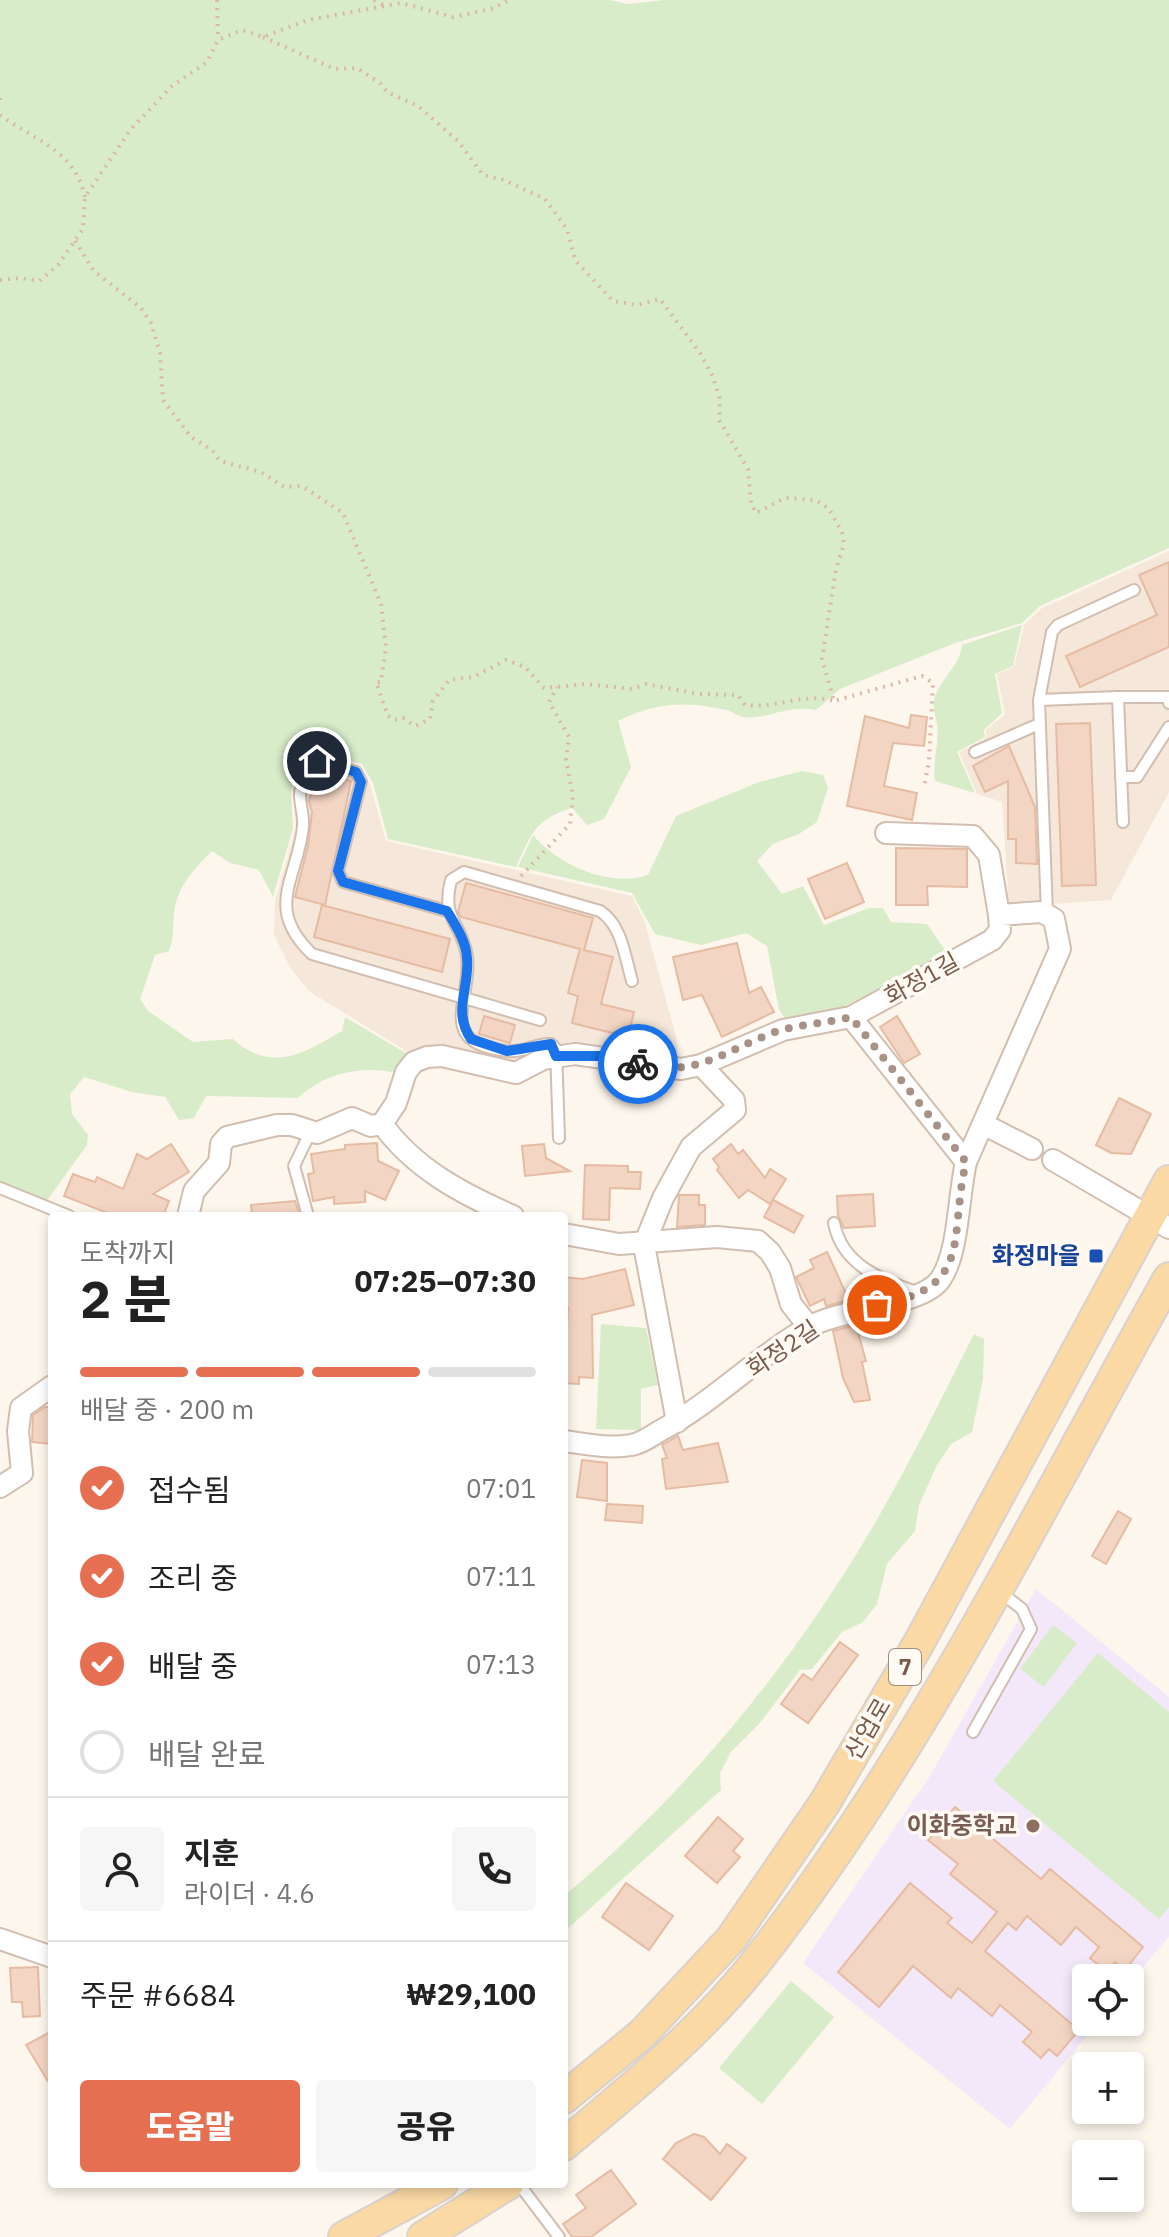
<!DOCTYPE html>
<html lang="ko">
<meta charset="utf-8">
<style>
:root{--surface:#fff;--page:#f6f6f6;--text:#222;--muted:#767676;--line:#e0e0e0;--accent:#e76f51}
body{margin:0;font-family:"IBM Plex Sans","Noto Sans KR",sans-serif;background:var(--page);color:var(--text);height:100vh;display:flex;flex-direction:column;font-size:30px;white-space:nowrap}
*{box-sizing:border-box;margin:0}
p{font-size:26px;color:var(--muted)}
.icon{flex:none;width:44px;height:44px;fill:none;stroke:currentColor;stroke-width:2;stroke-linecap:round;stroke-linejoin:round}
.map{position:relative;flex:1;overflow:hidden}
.details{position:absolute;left:48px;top:1212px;width:520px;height:976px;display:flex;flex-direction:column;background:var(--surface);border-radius:8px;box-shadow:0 4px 12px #0003}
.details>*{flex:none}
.controls{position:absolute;left:1072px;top:1964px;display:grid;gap:16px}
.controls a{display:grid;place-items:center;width:72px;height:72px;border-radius:8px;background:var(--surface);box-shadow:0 4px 12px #0003;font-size:40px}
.pin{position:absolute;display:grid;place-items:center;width:68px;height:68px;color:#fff;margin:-34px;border:4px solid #fff;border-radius:50%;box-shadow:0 2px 8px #0007}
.courier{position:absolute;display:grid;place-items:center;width:80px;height:80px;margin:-40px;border:6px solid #1a73e8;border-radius:50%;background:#fff;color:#222;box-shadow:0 2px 10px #0007}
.summary em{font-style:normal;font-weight:800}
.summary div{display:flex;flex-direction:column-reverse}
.summary{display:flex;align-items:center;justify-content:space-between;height:136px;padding:0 32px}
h1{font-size:52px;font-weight:800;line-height:60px}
.bar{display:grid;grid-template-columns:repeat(4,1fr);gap:12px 8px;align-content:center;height:96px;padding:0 32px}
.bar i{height:10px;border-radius:6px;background:var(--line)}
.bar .selected{background:var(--accent)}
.bar p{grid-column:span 4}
.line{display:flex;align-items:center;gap:20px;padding:0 32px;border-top:2px solid var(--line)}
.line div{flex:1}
.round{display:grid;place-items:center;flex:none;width:84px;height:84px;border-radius:8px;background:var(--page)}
ol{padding:0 32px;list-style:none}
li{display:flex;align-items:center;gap:24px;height:88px}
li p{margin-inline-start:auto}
li .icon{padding:8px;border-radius:50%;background:var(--accent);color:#fff;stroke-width:4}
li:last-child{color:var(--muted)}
li i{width:44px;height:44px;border:4px solid var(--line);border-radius:50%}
.primary-button{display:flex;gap:16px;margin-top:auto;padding:16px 32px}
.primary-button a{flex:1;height:92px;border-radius:8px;background:var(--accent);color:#fff;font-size:32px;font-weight:800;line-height:92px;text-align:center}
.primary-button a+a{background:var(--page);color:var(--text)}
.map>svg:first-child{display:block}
</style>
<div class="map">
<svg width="1169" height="2237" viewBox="0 0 1169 2237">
<rect width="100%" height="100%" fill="#fdf6ec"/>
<g fill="#f5e8da">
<path d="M1169 551V792L1111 900 1009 907 1002 802 977 794 959 752 986 738V730L1005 714 997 674 1014 667 1024 625 1042 608Z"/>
<path d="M315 754 359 766 370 784 386 841 632 896 644 920 677 1040V1058L665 1060 628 1050 578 1045 509 1068 411 1054 310 992 291 969 274 935 275 900 296 828 293 790 302 761Z"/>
</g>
<path fill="#f3e8fa" d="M1036 1589 1169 1697V1936L1130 1983V1978H1086V2022H1098L1010 2129 803 1963 930 1776Z"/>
<g fill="#d8ecc9">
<path d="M0 0H610L627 4 664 0H1169V548L1040 606 1022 623 955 643 840 689 816 710C786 704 764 721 743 717 737 716 732 711 726 710 685 701 656 702 618 721L631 767 604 819 587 825 572 808C534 820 532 833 516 867L388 839 373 783 362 764 314 752 301 759 291 790 293 828 273 897 259 870 230 863 212 851C198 865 183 880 177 899 171 916 176 933 169 951L155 955 140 999 148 1011 193 1042 233 1039C272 1074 304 1053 342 1031L345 1017 409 1055 397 1073C362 1065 324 1073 298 1098L206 1096 194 1118 179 1120 165 1097 132 1092 84 1077 70 1094 72 1114 88 1135 87 1145 46 1202 0 1181Z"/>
<path d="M1022 625 1013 666 995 674 1002 713 984 730 985 737 957 752 975 793 935 781C932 761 940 742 937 724 935 712 931 707 936 694 943 677 961 663 962 645Z"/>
<path d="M802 771 823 775 828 788 817 822 799 834 773 844 757 861 782 894 803 886 824 925 869 908H883L891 922 927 924 945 950 938 960 843 1007 785 1018 779 1010 767 946 746 933 701 945 655 934 632 893 518 867 533 835C558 865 610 888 648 875L676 816 759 782Z"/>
<path d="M601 1324 646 1328 658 1385 641 1389V1430L596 1429Z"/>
<path d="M974 1334 984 1339 983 1379 972 1432 951 1444 937 1465 919 1505 915 1531 887 1564 877 1604 863 1622 842 1632 812 1669 800 1670 760 1723 731 1752 720 1773 721 1790 564 1932V1896C670 1807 765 1697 840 1580 891 1502 932 1417 974 1334Z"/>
<path d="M1053 1625 1077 1643 1044 1687 1020 1669Z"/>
<path d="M1098 1653 1169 1712V1907L1159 1919 993 1781Z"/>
<path d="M791 1981 834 2017 762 2104 719 2068Z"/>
</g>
<g fill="#f3d5c3" stroke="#e6bba3" stroke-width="2">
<path d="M1169 562V647L1080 687 1066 656 1157 615 1139 575Z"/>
<path d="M911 715 927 717 924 746 893 743 884 786 917 793 912 820 847 806 865 716 909 728Z"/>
<path d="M1090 723 1096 885 1062 886 1056 724Z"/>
<path d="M1009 746 1035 807 1037 864 1016 863V839H1008V781L985 792 973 766Z"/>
<path d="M317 771 351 781 325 905 295 897 308 846 312 812 309 801Z"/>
<path d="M896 848 967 849V887L927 886 928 905H896Z"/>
<path d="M847 863 864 902 825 919 808 879Z"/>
<path d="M466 883 593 918 584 950 613 957 601 1004 634 1012 628 1037 572 1023 578 996 568 993 580 949 461 917 458 912Z"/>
<path d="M322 905 450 939 442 972 314 937Z"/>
<path d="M737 943 749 993 761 987 774 1012 722 1037 702 995 683 1000 673 957Z"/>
<path d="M484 1016 515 1025 510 1043 479 1034Z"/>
<path d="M897 1016 920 1054 904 1063 880 1027Z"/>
<path d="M1119 1098 1151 1114 1131 1154 1111 1153 1096 1145Z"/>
<path d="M377 1143 378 1161 399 1171 385 1200 365 1191V1202L334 1204V1197L313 1201 308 1174 314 1173 311 1154 345 1149V1145Z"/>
<path d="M171 1144 189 1172 153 1194 169 1201 163 1216H115L64 1196 73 1174 95 1182 97 1177 123 1189 137 1154 147 1159Z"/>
<path d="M544 1144 546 1158 570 1171 525 1176 522 1146Z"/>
<path d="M731 1144 738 1154 743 1150 765 1178 770 1169 786 1179 770 1204 748 1190 739 1198 717 1170 719 1167 713 1159Z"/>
<path d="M585 1165 628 1166V1172H641L640 1189 610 1188 609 1220 583 1219Z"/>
<path d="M873 1194 875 1226 844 1228 838 1216 837 1196Z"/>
<path d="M679 1195H699V1205H705V1225L677 1227Z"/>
<path d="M773 1200 803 1216 794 1233 764 1217Z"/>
<path d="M295 1201 300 1216H252L251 1205Z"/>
<path d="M827 1252 849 1300 826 1306 824 1299 810 1306 796 1277 814 1268 810 1260Z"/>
<path d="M625 1269 634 1305 592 1315 593 1378 579 1377V1384L564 1383 568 1307 564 1306V1277L583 1279Z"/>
<path d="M856 1325 866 1361 862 1362 870 1400 854 1402 843 1378 833 1331Z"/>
<path d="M45 1407H52V1444L32 1442 33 1415Z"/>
<path d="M678 1436 683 1450 718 1443 728 1482 666 1489 662 1459 667 1458 662 1445Z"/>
<path d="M582 1460 607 1463V1501L577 1497Z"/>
<path d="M607 1504 643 1506 642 1523 605 1520Z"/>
<path d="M1118 1511 1131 1519 1106 1564 1092 1556Z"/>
<path d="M840 1642 858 1655 808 1723 781 1704 803 1674 812 1680Z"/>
<path d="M955 1807 1041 1879 1050 1869 1143 1947 1125 1970 1115 1962 1107 1972 1090 1958 1099 1947 1076 1927 1061 1945 1027 1916 1016 1930 1008 1923 985 1951 1079 2030 1057 2056 1049 2049 1041 2058 1023 2042 1032 2032 1000 2005 992 2016 958 1988 951 1998 913 1966 879 2007 838 1972 910 1883 952 1918 947 1923 972 1943 997 1912 950 1874 958 1864 928 1840Z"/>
<path d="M718 1817 743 1839 733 1851 740 1857 717 1883 685 1856Z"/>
<path d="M626 1883 673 1916 649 1950 602 1917Z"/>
<path d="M38 1967 40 2016 23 2017 22 2002H12L10 1968Z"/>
<path d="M52 2031V2088L26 2045Z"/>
<path d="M694 2134 704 2137 720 2154 727 2144 746 2158 711 2200 663 2159 676 2143Z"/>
<path d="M611 2170 636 2204 591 2237H572L563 2224 586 2208 576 2195Z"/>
</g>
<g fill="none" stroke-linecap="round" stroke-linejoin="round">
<g stroke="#d1beb0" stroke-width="14">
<g id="lane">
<path d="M1118 697H1169V703"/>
<path d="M1039 700 1118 697 1123 822"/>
<path d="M975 752 1039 724"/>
<path d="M1121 777H1137L1169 727"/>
<path d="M447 911 343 882 338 871 361 782 356 772 317 761 308 765C305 774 300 785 300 795 300 805 304 816 303 826 298 879 263 907 312 954L540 1020"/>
<path d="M1047 914 1039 700 1052 632 1058 625 1134 590"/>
<path d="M559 1138 556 1049 551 1044C536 1043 523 1053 508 1051 433 1044 473 998 467 956 461 920 441 921 451 880L464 872 600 911C622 925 625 957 632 981"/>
<path d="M0 1188 69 1216"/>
<path d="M308 1216 294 1166 310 1133"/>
<path d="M834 1223C842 1265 880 1279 916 1292"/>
<path d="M973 1732 1031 1629 1022 1609 999 1591"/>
<path d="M519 2184 559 2237"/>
</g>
</g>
<g stroke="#d1beb0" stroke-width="24">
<g id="street">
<path d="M886 833 973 836 989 855 999 915"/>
<path d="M851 1017 966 1162"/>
<path d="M382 1124C415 1169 462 1194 513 1216"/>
<path d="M983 1124 1032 1149"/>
<path d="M1053 1160 1169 1228"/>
<path d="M188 1216 194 1191 219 1163 221 1144 227 1137 277 1125H292L317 1133 352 1118 371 1126 382 1124 396 1103 406 1072 414 1062 427 1057 442 1056 516 1073 543 1059 575 1054 681 1069 701 1065 783 1030 851 1017 992 940 1000 930 999 915 1042 912 1054 919 1060 949 966 1162C958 1197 959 1253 940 1280 921 1306 842 1308 809 1327 756 1357 713 1403 658 1432 650 1437 640 1444 631 1445 609 1449 586 1444 564 1441"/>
<path d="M564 1234 619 1244 717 1237 758 1241 770 1252 780 1268 791 1304 809 1327"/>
<path d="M677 1422 644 1245 663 1198 691 1147 735 1110 734 1100 701 1065"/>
<path d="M0 1487 22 1473 18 1431 21 1408 52 1386"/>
<path d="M0 1939 52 1957"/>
</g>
</g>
<g stroke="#dad1cd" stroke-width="34">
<g id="primary">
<path d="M564 2098 642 2034 731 1939 824 1804 920 1641 1169 1181"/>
<path d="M564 2145C632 2088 702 2031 757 1961 921 1752 1039 1509 1169 1278"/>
<path d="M344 2237 442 2184"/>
<path d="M423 2237 508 2184"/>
</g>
</g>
<g stroke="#d9b8a5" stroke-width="4" stroke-dasharray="2 6" stroke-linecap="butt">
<path d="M217 0 218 40"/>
<path d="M374 0 385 6"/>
<path d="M263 37 335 69 357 68 380 83 387 92 418 106 458 141 483 175 504 180 545 199 567 229 575 260 613 301 637 305 660 299 700 353 713 377 720 400 719 420 748 469 751 503 756 513 785 498 816 500 829 509 842 532 844 544 836 569 822 659 834 701 922 676 933 683 929 761 924 788"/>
<path d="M0 98V101"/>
<path d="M0 115C34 140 75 150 85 197"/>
<path d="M75 241 94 271 141 308 151 323 160 353 163 400 191 437 212 450 220 461 261 472 284 487 302 486 343 513 381 604 386 647 381 682H376L388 716 394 720 403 718 415 726 430 719 433 701 449 680 473 677 506 660 525 667 544 688 586 684 632 689 646 684 699 694 738 695 745 705C776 709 805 692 834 701"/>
<path d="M0 280 20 278 39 281 58 265 83 229 85 197 131 129 172 86 207 62 218 40 242 30 263 37 308 20 401 3 453 17 491 9 509 0"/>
<path d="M521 876 570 824 573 796 566 760 569 737 549 702 557 687"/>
</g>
<use href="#lane" stroke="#fff" stroke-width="10"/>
<use href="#street" stroke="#fff" stroke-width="20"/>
<use href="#primary" stroke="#fbd9a5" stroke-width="30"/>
</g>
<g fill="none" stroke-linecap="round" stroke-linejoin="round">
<path stroke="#a89285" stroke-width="8" stroke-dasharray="0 14.4" d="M638 1064C699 1078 724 1050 778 1031 801 1024 828 1023 851 1017L966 1162C948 1240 975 1288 877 1305"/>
<path stroke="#1a73e8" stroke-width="10" d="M317 761 356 772 361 782 338 871 343 882 447 911C456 926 466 941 467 958 470 988 452 1011 471 1039L507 1051 551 1044 556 1056H605L638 1064"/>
</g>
<rect fill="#1a4fb4" stroke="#fffaf3" stroke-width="3" x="1088" y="1248" width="16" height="16" rx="4"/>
<circle fill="#8d6e63" stroke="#fffaf3" stroke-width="3" cx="1033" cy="1826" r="8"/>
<g text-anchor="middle" stroke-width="7" stroke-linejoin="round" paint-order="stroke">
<rect fill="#fffaf3" stroke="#a28b7f" stroke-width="2" x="889" y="1649" width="32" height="36" rx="6"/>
<g font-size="22" font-weight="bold" fill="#7a5c4d">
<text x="905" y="1675">7</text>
</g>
<g font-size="24" fill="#7a5c4d" stroke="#fffaf3">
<text transform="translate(922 979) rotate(-29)" y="8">화정1길</text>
<text transform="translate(783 1349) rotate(-34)" y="8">화정2길</text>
<text transform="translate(868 1729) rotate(-60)" y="8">산업로</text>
</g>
<g font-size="24" font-weight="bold" fill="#164399" stroke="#fffaf3" text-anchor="end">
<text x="1080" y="1264">화정마을</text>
</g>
<g font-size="24" font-weight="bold" fill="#785e54" stroke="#fffaf3" text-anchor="end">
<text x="1017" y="1834">이화중학교</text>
</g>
</g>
</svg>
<div class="controls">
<a><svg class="icon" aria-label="locate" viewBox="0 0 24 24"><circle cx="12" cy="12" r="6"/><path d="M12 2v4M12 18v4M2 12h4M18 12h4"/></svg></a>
<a>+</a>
<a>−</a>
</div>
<div class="pin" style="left:877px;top:1305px;background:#ea580c"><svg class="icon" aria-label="bag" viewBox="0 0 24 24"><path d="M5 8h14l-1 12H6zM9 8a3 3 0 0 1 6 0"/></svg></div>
<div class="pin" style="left:317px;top:761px;background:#1f2937"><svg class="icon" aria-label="home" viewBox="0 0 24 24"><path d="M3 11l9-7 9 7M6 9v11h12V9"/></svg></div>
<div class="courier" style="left:638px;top:1064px"><svg class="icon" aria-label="bike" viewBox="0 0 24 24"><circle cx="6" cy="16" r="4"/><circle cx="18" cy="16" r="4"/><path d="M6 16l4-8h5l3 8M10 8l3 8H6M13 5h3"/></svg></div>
<section class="details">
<div class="summary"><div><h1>2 분</h1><p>도착까지</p></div><em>07:25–07:30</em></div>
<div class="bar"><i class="selected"></i><i class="selected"></i><i class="selected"></i><i></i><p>배달 중 · 200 m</p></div>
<ol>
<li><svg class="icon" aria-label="check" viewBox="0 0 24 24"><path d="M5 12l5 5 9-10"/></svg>접수됨<p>07:01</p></li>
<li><svg class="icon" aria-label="check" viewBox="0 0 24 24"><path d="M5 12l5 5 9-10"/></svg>조리 중<p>07:11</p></li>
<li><svg class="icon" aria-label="check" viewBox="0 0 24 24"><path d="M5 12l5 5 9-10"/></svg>배달 중<p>07:13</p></li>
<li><i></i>배달 완료</li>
</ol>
<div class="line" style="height:144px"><a class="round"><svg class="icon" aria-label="person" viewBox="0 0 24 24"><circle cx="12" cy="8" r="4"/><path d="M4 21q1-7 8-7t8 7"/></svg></a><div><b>지훈</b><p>라이더 · 4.6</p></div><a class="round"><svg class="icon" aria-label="phone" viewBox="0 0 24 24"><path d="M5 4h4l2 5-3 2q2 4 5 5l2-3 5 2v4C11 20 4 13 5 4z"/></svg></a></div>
<div class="line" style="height:104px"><div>주문 #6684</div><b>₩29,100</b></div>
<div class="primary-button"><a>도움말</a><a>공유</a></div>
</section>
</div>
